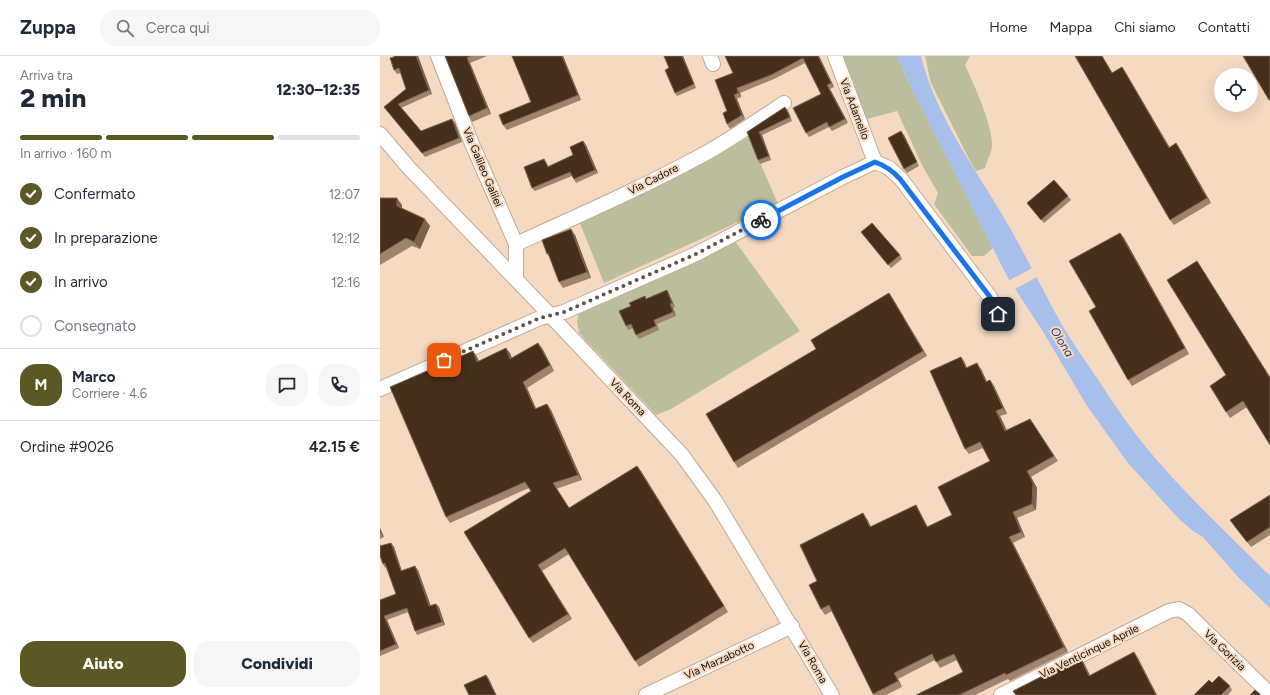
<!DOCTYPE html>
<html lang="it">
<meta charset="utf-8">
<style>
:root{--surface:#fff;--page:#f6f6f7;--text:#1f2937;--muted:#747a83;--line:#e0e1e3;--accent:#5c5825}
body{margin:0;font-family:Figtree,sans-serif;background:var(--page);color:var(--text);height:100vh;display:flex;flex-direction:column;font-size:15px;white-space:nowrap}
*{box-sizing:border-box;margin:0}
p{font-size:13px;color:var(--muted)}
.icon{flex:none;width:22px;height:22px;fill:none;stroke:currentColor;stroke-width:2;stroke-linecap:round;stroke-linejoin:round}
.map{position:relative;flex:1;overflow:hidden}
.details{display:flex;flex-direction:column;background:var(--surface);width:380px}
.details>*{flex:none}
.controls{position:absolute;left:834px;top:12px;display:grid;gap:8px}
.controls a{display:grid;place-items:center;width:44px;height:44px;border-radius:50%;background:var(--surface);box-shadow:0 4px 16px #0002;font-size:20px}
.pin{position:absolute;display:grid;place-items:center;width:34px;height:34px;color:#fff;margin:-17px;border-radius:8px;box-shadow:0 2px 6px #0006}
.courier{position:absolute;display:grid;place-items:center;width:40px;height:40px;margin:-20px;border:3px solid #1a73e8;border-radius:50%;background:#fff;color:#222;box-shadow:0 1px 5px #0007}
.overview em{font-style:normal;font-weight:800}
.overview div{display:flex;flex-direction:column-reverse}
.overview{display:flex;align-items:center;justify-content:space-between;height:68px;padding:0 20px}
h1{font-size:26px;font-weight:800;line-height:30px}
.bar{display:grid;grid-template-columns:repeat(4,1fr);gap:6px 4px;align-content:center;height:48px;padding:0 20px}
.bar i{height:5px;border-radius:3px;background:var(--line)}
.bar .on{background:var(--accent)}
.bar p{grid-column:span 4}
.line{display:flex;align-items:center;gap:10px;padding:0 20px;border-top:1px solid var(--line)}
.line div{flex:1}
.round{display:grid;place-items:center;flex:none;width:42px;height:42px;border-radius:16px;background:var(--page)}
ol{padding:0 20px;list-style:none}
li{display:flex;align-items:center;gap:12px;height:44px}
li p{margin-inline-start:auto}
li .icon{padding:4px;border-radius:50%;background:var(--accent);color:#fff;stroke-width:4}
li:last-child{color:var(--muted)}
li i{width:22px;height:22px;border:2px solid var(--line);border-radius:50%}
.action{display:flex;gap:8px;margin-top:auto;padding:8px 20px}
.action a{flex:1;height:46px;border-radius:16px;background:var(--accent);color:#fff;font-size:16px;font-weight:800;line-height:46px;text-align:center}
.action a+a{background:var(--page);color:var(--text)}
header{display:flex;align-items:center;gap:24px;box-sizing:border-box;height:56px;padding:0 20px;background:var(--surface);border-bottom:1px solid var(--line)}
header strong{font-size:19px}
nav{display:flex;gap:22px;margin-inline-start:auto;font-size:14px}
.search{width:280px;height:36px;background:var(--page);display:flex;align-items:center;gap:10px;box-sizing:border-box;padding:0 14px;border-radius:16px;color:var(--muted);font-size:15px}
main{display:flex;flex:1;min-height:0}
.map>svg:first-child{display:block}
</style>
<header>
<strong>Zuppa</strong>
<div class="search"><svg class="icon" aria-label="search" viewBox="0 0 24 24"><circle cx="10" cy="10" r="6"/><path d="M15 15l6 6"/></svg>Cerca qui</div>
<nav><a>Home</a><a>Mappa</a><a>Chi siamo</a><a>Contatti</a></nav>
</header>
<main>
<section class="details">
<div class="overview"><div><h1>2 min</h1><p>Arriva tra</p></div><em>12:30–12:35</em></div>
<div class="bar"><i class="on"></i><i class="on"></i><i class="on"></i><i></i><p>In arrivo · 160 m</p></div>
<ol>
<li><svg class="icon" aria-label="check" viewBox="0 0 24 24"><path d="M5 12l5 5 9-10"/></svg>Confermato<p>12:07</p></li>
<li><svg class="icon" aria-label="check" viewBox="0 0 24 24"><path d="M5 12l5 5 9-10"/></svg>In preparazione<p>12:12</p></li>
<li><svg class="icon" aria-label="check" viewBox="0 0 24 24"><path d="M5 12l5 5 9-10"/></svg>In arrivo<p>12:16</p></li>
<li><i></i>Consegnato</li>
</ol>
<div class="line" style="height:72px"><b class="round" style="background:var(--accent);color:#fff">M</b><div><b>Marco</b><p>Corriere · 4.6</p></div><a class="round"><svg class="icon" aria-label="chat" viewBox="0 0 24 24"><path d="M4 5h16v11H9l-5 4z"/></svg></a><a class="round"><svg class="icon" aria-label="phone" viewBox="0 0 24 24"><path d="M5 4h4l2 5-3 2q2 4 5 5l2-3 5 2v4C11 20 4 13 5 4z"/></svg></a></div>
<div class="line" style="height:52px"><div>Ordine #9026</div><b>42.15 €</b></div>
<div class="action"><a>Aiuto</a><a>Condividi</a></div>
</section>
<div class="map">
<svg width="890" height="639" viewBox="0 0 890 639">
<rect width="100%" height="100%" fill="#f5d9c0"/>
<g fill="#bbbd9c">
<path d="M459 0H517L529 27 613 192 604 200H592L554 148 558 137 543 111 517 55 483 64Z"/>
<path d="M545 0H590L585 9C594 29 613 69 612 91 611 97 607 105 605 112L596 115 588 101 551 27Z"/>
<path d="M369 81 398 148 224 227 199 165 312 111Z"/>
<path d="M355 185 420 275 291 353 276 359 199 277 197 265 199 255Z"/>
</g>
<path fill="#a7bfeb" d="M517 0H541C555 58 593 109 623 160 644 196 662 233 682 269 693 287 705 305 717 322 733 347 750 372 769 395 806 439 849 479 890 520V552L859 522 823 481 813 475 799 463 748 407 707 350 662 274 628 222 529 27Z"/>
<path fill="#f5d9c0" d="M654 211 659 220 633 234 628 225Z"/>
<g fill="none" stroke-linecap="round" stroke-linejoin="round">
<g stroke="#c5ab92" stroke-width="16">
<g id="street">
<path d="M58 0 92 88 136 188V223"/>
<path d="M330 0 333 8"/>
<path d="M455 0 495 106"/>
<path d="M0 78 29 112 170 259 302 399 336 446 452 639"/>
<path d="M136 188C200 159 266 130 328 96 354 81 379 64 404 47"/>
<path d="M0 333 160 262 184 256 316 198 463 121 495 106 509 112 521 123 610 241 618 258"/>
<path d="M266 639 412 570"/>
<path d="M621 639 789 555 799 553 808 558 890 638"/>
</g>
</g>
<use href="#street" stroke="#fff" stroke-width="14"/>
</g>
<g fill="#9e846e">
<path d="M38 0 52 38 21 52 41 75 75 67 82 86 45 101 4 51 26 33 21 17 17 18 14 14Z"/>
<path d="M65 0H107L90 7 111 58 92 66 89 60Z"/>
<path d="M132 0H183L201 44 127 74 123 69 151 46Z"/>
<path d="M284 0H303L316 32 297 40 295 37 289 12Z"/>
<path d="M345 0H439L454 31 450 33 468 67 452 75 449 71 429 81 426 77 441 38 425 7 394 23 360 37 361 41 357 43 365 63 350 73 347 68V55L353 17Z"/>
<path d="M722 0 732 17 742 11 746 17 789 91 796 87 800 93 831 147 794 169 790 164Z"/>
<path d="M408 55 412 65 382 79 391 104 380 108 378 104 367 76Z"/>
<path d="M524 79 539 110 527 117 524 113Z"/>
<path d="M203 85 206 89 218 117 196 127 192 120 155 135 152 132 164 103 168 110 193 99Z"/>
<path d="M688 140 691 144 664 167 647 147Z"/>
<path d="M0 142 22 149V152L50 170 40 193 32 190 0 209Z"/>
<path d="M481 176 520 199 522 203 511 212Z"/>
<path d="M740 177 744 182 809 298 752 330 748 324 716 251Z"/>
<path d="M195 179 211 222 183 232 179 226 171 203 167 198Z"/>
<path d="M817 205 890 321V389L867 351 850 362 846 356V319Z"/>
<path d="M287 234 289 238 295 251 293 252 296 260 277 268 279 274 259 283 256 279 253 272 248 274 246 270 251 250 265 240 267 243Z"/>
<path d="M513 243 547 300 358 412 354 406 436 293Z"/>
<path d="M162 292 174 315 147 332 156 353 167 348 171 354 202 424 176 433 189 452 261 415 348 556 259 611 189 498 162 515 192 563 153 587 149 582 151 435 149 432 70 467 66 461 93 295 97 301 99 305 130 297 132 302Z"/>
<path d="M581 301 585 307 587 312 601 313 607 326 610 324 614 330 627 358 620 360 627 374 650 363 678 405 651 421 657 432 656 454 637 462 645 481 633 487 688 596 630 625 628 623 595 639H536L583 616 577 604 560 612 555 604 518 623 522 631 506 639H494L452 555 445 559 441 553 437 525 483 457 487 463 491 471 536 449 539 455 548 471 572 459 610 405 603 392 589 398 585 393Z"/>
<path d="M890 439V479L871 491 854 470Z"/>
<path d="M0 472 4 481 0 483Z"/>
<path d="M11 487 14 491 22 515 38 514 51 550 56 548 59 551 65 569 37 579 35 575 28 556 7 564 19 592 0 600V544L16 538 6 511 5 512 3 508Z"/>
<path d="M832 627 850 630 852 634 848 639H814Z"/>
</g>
<g fill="#7a634c">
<path d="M36 0H38L52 38 49 34Z"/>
<path d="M182 0H183L201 44 198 39Z"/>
<path d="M302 0H303L316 32 314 28Z"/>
<path d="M438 0H439L454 31 451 27Z"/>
<path d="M87 2 90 7 111 58 107 52Z"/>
<path d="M742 11 746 17 793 97 789 92Z"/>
<path d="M447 29 450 33 468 67 465 63Z"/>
<path d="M357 32 360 37 361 41 358 37Z"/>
<path d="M354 39 357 43 365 63 362 59Z"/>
<path d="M405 51 408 55 412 65Z"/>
<path d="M72 63 75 67 82 86 79 82Z"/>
<path d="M521 75 524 79 539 110 537 106Z"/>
<path d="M379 76 382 79 391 104 389 100Z"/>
<path d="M203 85 206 89 218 117 215 114Z"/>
<path d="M796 87 800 93 831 147 827 142Z"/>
<path d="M17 142 22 149V157L17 150Z"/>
<path d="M45 163 50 170 40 193 34 186Z"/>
<path d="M191 173 195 179 211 222 207 216Z"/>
<path d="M740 177 744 182 809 298 805 292Z"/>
<path d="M817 205 890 321V322Z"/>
<path d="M287 234 289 238 295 251 292 247Z"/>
<path d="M509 237 513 243 547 300 543 295Z"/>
<path d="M290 248 293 252 296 260 293 256Z"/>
<path d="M158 287 162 292 174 315 170 309Z"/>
<path d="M126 292 130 297 134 308 130 303Z"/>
<path d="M93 295 97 301 101 312 97 306Z"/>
<path d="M581 301 585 307 589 318 586 312Z"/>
<path d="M597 307 601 313 610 332 606 326Z"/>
<path d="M610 324 614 330 627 358 623 352Z"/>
<path d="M143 326 147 332 159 359 155 353Z"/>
<path d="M167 348 171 354 202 424 198 419Z"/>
<path d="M616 355 620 360 629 380 625 375Z"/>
<path d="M257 410 261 415 348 556 344 550Z"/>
<path d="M647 415 651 421 657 432 656 454 652 448Z"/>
<path d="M633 456 637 462 645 481 641 476Z"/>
<path d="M483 457 487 463 494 477 490 471Z"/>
<path d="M0 472 4 481 0 476Z"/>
<path d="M629 481 633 487 688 596 684 591Z"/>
<path d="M11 487 14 491 23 519 21 515Z"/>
<path d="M158 509 162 515 192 563 188 558Z"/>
<path d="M35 510 38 514 52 554 49 550Z"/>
<path d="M56 548 59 551 65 569 62 566Z"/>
<path d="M4 560 7 564 19 592 16 588Z"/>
<path d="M754 596 758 602 777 639H776Z"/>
<path d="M700 601 704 607 713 625 709 620Z"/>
<path d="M514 617 518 623 522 631 518 625Z"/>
<path d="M106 619 109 623 116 639Z"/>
</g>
<g fill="#46301b" stroke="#7a634c">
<path d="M14 0H36L49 34 18 48 41 75 72 63 79 82 42 97 4 51 26 33 19 12 14 14 10 2 14 1Z"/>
<path d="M65 0H90L87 2 107 52 89 60Z"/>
<path d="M132 0H182L198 39 123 69 119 59 151 46Z"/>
<path d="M284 0H302L314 28 295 37 285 14 289 12Z"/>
<path d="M345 0H438L451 27 447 29 465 63 449 71 447 66 426 77 413 52 441 38 423 2 391 19 357 32 358 37 354 39 362 59 347 68 343 57 347 55 335 24 353 17Z"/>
<path d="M695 0H722L732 17 742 11 789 92 796 87 827 142 790 164Z"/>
<path d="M863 0H890V44H889Z"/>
<path d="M405 51 410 61 379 76 389 100 378 104 367 76Z"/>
<path d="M521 75 537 106 524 113 508 82Z"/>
<path d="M203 85 215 114 194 123 190 116 152 132 144 111 164 103 168 111 193 99 190 91Z"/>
<path d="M674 124 688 140 661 164 647 147Z"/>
<path d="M0 142H17V150L45 163 34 186 26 182 0 198Z"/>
<path d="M492 167 520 199 508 209 481 176Z"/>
<path d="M191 173 207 216 179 226 168 197 167 198 162 184Z"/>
<path d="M740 177 805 292 748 324 709 255 716 251 689 205Z"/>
<path d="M817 205 890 322V389L863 345 846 356 830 330 846 319 787 224Z"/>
<path d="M287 234 292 247 290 248 293 256 274 264 276 270 256 279 251 268 246 270 239 255 251 250 249 247 265 240 266 243Z"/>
<path d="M509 237 543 295 354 406 326 358 436 293 431 284Z"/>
<path d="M158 287 170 309 143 326 155 353 167 348 198 419 173 427 189 452 257 410 344 550 255 605 185 492 158 509 188 558 149 582 84 476 151 435 145 426 66 461 10 331 93 295 97 306 126 292 130 303Z"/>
<path d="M581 301 586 312 597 307 606 326 610 324 623 352 616 355 625 375 650 363 674 400 647 415 653 427 652 448 633 456 641 476 629 481 684 591 626 619 625 617 579 639H536L583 616 574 598 556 606 552 598 514 617 518 625 493 638 449 549 441 553 429 529 437 525 420 489 483 457 490 471 536 449 547 471 572 459 558 431 610 405 600 386 585 393 550 315Z"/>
<path d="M890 439V471L867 486 850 464Z"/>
<path d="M11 487 21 515 35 510 49 550 56 548 62 566 35 575 27 552 4 560 16 588 0 595V544L16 538 5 507 3 508 0 500V490Z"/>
<path d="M754 596 776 639H636L633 635 700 601 709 620Z"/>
<path d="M106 619 116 639H89L84 629Z"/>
<path d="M839 620 850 630 841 639H814L829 624 832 627Z"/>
<path d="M875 634 881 639H870Z"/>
</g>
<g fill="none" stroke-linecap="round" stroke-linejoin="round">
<path stroke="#625245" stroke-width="4" stroke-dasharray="0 7.2" d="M64 304 160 262 184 256 316 198 381 164"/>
<path stroke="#1a73e8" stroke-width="5" d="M381 164 463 121 495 106C506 110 513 115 520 123L610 241 618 258"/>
</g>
<g text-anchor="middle" stroke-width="4" stroke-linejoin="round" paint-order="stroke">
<g font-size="11" fill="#130a03" stroke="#f5d9c0">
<text transform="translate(475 53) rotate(69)" y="4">Via Adamello</text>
<text transform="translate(103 111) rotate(67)" y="4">Via Galileo Galilei</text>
<text transform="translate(273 123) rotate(-27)" y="4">Via Cadore</text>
<text transform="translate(248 341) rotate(46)" y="4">Via Roma</text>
<text transform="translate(845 594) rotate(44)" y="4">Via Gorizia</text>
<text transform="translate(709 595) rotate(-26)" y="4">Via Venticinque Aprile</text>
<text transform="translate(339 604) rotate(-25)" y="4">Via Marzabotto</text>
<text transform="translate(433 606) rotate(60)" y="4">Via Roma</text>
</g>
<g font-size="12" font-style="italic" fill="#243f75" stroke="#f5d9c0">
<text transform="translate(682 286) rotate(58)" y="4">Olona</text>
</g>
</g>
</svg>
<div class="controls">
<a><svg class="icon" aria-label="locate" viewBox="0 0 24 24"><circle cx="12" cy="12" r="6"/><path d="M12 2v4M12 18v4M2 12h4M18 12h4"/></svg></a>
</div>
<div class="pin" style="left:64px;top:304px;background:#ea580c"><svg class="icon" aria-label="bag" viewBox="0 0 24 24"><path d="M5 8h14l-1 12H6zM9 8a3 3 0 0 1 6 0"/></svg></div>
<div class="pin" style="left:618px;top:258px;background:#1f2937"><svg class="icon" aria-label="home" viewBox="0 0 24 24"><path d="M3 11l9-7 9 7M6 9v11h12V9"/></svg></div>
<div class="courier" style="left:381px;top:164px"><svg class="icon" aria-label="bike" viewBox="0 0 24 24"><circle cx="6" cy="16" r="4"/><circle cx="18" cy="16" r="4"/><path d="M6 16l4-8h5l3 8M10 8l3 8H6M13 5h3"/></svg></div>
</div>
</main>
